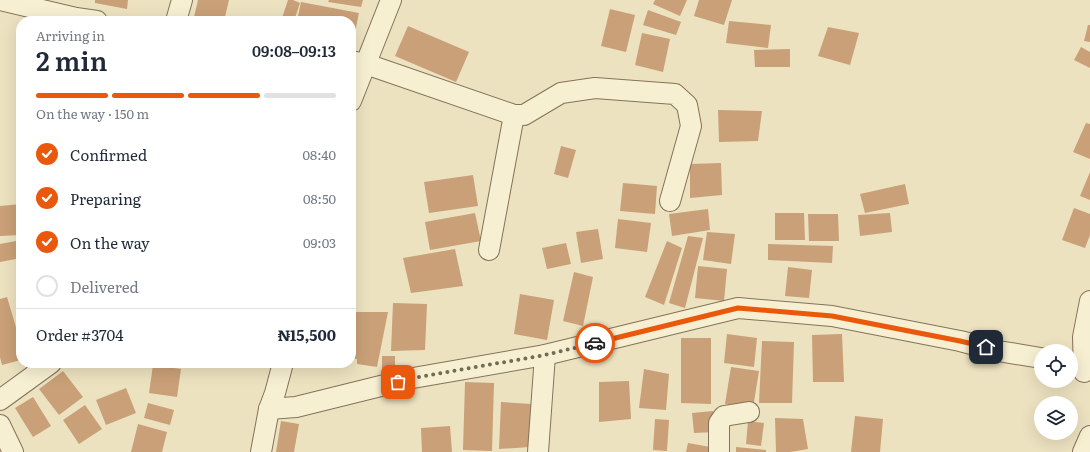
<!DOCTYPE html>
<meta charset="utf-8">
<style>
:root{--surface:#fff;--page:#f2f2f3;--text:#1f2937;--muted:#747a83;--line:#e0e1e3;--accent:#ea580c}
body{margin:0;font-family:Literata,serif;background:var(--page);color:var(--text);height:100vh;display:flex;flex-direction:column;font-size:15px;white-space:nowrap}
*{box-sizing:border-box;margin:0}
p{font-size:13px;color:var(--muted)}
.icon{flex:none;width:22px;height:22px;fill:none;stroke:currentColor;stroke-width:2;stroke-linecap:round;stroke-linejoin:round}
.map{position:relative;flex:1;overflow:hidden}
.details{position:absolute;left:16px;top:16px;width:340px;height:352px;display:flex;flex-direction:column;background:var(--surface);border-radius:16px;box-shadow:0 4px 16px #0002}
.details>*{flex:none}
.fabs{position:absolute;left:1034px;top:344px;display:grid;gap:8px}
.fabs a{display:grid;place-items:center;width:44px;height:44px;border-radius:50%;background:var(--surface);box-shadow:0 4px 16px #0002;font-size:20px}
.pin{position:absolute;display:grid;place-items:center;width:34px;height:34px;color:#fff;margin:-17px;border-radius:8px;box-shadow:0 2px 6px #0006}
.courier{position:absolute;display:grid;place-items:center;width:40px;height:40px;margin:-20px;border:3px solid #ea580c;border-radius:50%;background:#fff;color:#222;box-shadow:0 1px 5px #0007}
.overview em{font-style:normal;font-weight:600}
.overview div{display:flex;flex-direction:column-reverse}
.overview{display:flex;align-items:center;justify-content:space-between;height:68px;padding:0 20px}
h1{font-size:26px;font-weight:600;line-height:30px}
.bar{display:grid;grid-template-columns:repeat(4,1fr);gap:6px 4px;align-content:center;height:48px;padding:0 20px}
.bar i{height:5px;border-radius:3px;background:var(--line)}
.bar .active{background:var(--accent)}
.bar p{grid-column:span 4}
.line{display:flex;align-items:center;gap:10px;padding:0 20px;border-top:1px solid var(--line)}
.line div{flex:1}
ol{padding:0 20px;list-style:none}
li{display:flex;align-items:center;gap:12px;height:44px}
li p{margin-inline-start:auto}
li .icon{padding:4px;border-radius:50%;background:var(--accent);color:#fff;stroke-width:4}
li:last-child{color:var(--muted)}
li i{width:22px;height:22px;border:2px solid var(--line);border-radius:50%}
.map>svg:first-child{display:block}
</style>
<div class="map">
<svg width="1090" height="452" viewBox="0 0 1090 452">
<rect width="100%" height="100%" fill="#ece2c0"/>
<g fill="#c9a077">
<path d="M95 0H128L127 9 95 3Z"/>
<path d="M198 0H229L224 21H212L194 17Z"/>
<path d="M288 0H293L300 3 294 21H281Z"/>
<path d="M329 0H363L361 7 328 2Z"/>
<path d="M655 0H687L680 16 653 4Z"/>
<path d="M699 0H732L724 25 694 16Z"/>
<path d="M301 2 359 13 353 42H351V21H297Z"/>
<path d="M610 9 635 15 626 52 601 46Z"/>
<path d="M648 10 681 22 676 35 643 25Z"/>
<path d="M729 21 771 25 768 48 726 43Z"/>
<path d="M1088 25H1090V42L1084 41Z"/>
<path d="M408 26 469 52 456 82 395 56Z"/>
<path d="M828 27 859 33 850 65 818 56Z"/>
<path d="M642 33 670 39 663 72 635 65Z"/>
<path d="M1081 47 1090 52V68L1074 60Z"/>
<path d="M790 49V67H755L754 50Z"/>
<path d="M718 110 762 111 758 141 719 142Z"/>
<path d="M1086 123 1090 124V159L1073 152Z"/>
<path d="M561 146 576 150 568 178 554 174Z"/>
<path d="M721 163 722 195 690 198V164Z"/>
<path d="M1090 172V200L1080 196Z"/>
<path d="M473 175 478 206 429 213 424 182Z"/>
<path d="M623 183 657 186 655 214 620 211Z"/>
<path d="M905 184 909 204 865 213 860 194Z"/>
<path d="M21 204V235L0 236V206Z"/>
<path d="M1074 208 1090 214V235L1085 248 1062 240Z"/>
<path d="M708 209 710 230 672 236 669 214Z"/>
<path d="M475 213 481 241 430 250 425 222Z"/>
<path d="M775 213H804L805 240H775Z"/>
<path d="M890 213 892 232 860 236 858 215Z"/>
<path d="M808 214H838L839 241H809Z"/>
<path d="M618 219 651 223 647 252 615 248Z"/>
<path d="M598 229 603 259 581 263 576 232Z"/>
<path d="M707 232 735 234 731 264 703 260Z"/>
<path d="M688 236 703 238 685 308 669 303Z"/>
<path d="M21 240V258L0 262V244Z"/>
<path d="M667 241 682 248 664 305 645 297Z"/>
<path d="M566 243 571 264 547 269 542 248Z"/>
<path d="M768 244 833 246 832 263 768 260Z"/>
<path d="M455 249 463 286 411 293 403 258Z"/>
<path d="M698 266 727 269 724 301 695 298Z"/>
<path d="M788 267 812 270 809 298 785 296Z"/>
<path d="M574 272 593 277 583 326 563 321Z"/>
<path d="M520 294 554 300 547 340 514 334Z"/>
<path d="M7 297 21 344V360L2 365 0 357V299Z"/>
<path d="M393 303 427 304 425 350 391 351Z"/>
<path d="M354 312H388L377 367 357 364V359L351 358V336Z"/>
<path d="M727 334 757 338 754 367 724 363Z"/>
<path d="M842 334 844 382H813L812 335Z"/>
<path d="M681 338H711V404L681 403Z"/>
<path d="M762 341 794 342 792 403H759Z"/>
<rect x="382" y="356" width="13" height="18"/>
<path d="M153 365 181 369 177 397 149 393Z"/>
<path d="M731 367 759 371 753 408 725 404Z"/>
<path d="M644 369 669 374 666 410 639 408Z"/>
<path d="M63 371 83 397 59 415 39 389Z"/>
<path d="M629 381 631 419 599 422V382Z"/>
<path d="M465 382 494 383 492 451 463 450Z"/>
<path d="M126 388 136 413 106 425 96 400Z"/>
<path d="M33 397 51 426 33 437 15 408Z"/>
<path d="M501 402 531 404 530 447 499 449Z"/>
<path d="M148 403 174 410 170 425 144 418Z"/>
<path d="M85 405 102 429 79 444 63 420Z"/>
<path d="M713 411 715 432 694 433 692 413Z"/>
<path d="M855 416 883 419 880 452H851Z"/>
<path d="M775 418 803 419 808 449 790 452H776Z"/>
<path d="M655 419 669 420 667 451 653 450Z"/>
<path d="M281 421 299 424 294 452H276Z"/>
<path d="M748 421 764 423 761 446 746 444Z"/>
<path d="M138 424 167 432 162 452H131Z"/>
<path d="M450 426 452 452H422L421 428Z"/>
<path d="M688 443 716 448 715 452H686Z"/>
<path d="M736 447 766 450V452H736Z"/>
</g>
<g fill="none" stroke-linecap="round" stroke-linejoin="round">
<g stroke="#847359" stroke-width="22">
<g id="street">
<path d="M0 0 76 18 97 21"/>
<path d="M176 21 182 0"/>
<path d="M351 61 366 64 514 115H524L561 93 595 88 675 94 687 105 691 126 670 201"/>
<path d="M351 101 391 0"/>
<path d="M489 250 514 115"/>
<path d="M1084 372 1083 337 1090 301"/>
<path d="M0 400 51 363"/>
<path d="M269 409 296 407 413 378 545 355 738 308 832 316 960 341 998 351 1041 358"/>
<path d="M0 425 13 452"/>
<path d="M261 452 269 409 275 393 283 363"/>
<path d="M538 452 545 355"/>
<path d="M719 452V423L724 416 749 412"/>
<path d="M1083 452 1090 436"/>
</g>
</g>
<use href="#street" stroke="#f7efd2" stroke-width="20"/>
</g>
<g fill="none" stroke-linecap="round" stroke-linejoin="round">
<path stroke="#746a56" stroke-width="4" stroke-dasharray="0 7.2" d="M398 382 413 378 545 355 595 343"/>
<path stroke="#ea580c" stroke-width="5" d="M595 343 738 308 832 316 960 341 986 347"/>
</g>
</svg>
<div class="fabs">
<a><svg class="icon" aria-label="locate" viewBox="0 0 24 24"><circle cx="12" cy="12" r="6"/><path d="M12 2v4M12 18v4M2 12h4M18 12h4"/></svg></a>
<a><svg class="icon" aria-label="layers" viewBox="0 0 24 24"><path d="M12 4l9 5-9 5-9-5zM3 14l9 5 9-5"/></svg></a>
</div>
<div class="pin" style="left:398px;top:382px;background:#ea580c"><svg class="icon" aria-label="bag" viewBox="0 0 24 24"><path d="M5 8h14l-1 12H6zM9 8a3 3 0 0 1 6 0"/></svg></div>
<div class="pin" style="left:986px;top:347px;background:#1f2937"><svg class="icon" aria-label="home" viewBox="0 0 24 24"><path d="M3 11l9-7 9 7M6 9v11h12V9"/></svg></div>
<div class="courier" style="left:595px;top:343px"><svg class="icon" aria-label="car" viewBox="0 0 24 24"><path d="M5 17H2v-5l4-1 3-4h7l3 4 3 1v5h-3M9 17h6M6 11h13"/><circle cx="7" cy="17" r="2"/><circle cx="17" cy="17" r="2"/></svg></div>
<section class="details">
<div class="overview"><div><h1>2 min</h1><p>Arriving in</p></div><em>09:08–09:13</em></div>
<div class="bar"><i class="active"></i><i class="active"></i><i class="active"></i><i></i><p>On the way · 150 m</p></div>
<ol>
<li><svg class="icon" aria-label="check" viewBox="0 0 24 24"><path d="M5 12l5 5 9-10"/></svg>Confirmed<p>08:40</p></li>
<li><svg class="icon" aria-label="check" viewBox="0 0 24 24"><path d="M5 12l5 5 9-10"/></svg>Preparing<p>08:50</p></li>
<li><svg class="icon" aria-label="check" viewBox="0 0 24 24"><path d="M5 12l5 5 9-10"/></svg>On the way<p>09:03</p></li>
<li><i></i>Delivered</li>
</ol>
<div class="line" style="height:52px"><div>Order #3704</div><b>₦15,500</b></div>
</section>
</div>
